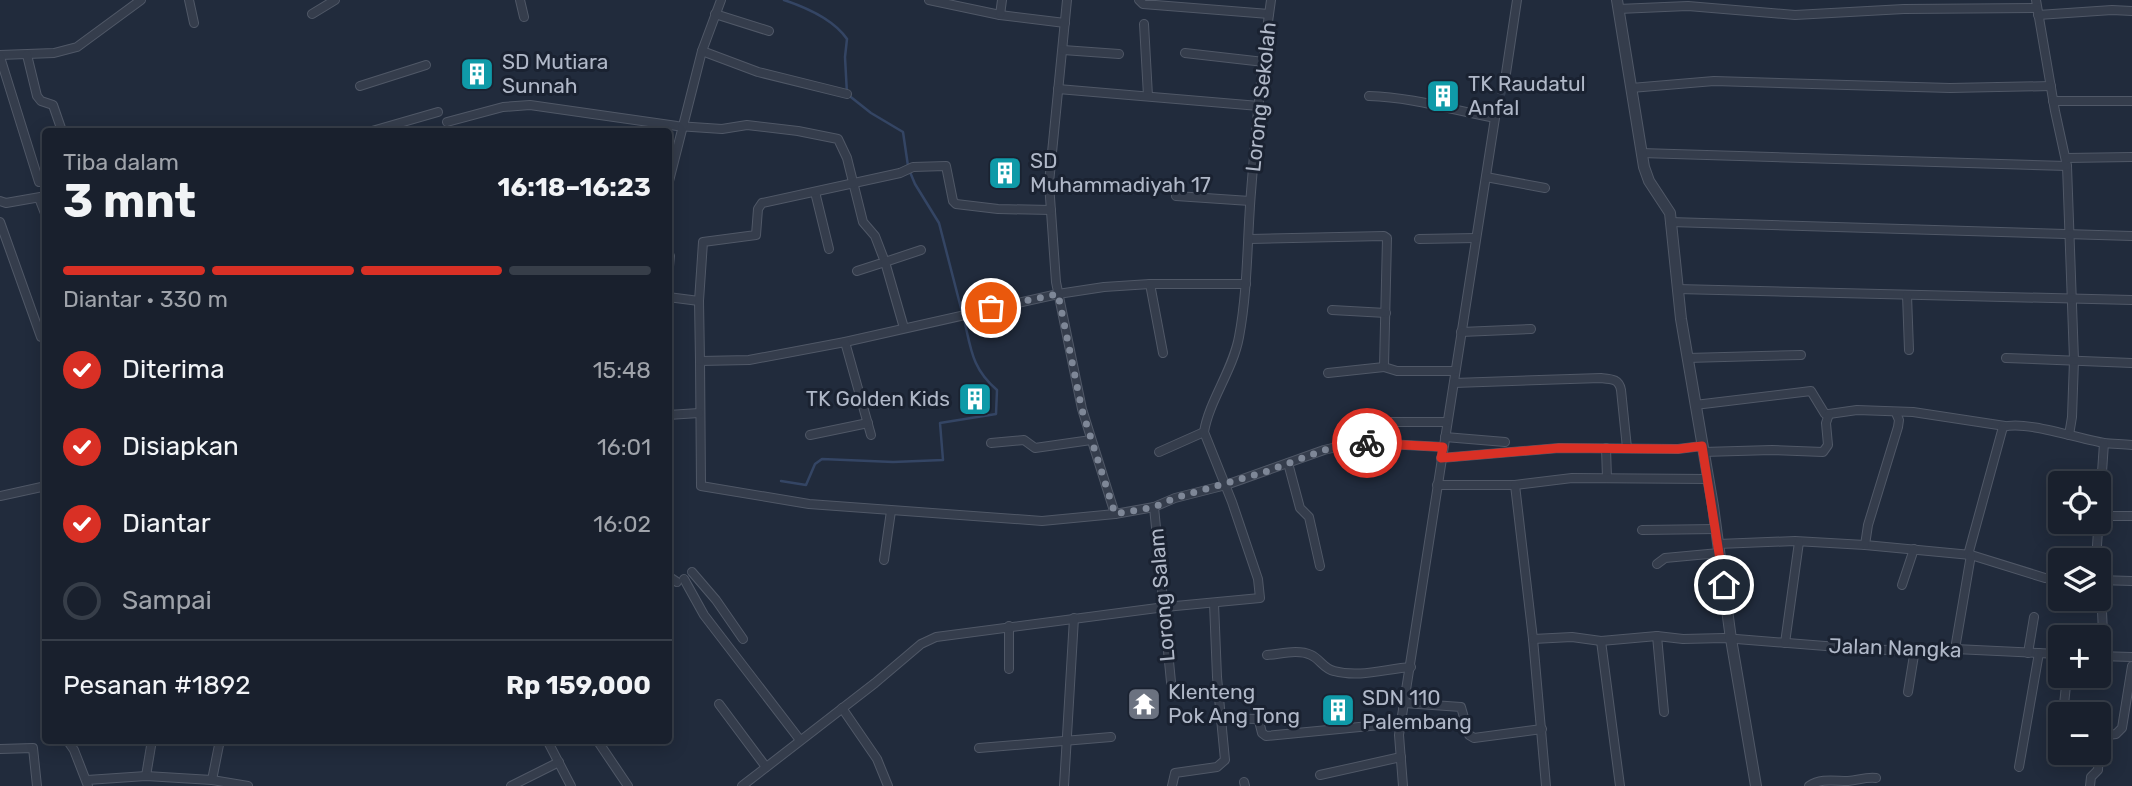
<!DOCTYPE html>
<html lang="id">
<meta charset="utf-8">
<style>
:root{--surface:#19202d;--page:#262d39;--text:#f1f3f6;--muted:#9fa3aa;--line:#373e49;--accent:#d93025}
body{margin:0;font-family:Rubik,sans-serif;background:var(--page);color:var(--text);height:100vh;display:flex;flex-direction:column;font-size:26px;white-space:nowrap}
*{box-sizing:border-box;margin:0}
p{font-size:23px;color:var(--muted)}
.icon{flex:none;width:38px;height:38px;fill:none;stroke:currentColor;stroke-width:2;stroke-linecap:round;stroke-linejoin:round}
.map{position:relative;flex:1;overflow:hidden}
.sheet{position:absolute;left:42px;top:128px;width:630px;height:616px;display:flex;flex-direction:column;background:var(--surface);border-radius:7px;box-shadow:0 4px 18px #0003,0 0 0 2px var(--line)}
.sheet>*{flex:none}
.tools{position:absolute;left:2048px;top:471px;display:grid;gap:14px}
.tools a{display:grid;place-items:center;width:63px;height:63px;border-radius:7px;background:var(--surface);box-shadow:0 4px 18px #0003,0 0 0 2px var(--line);font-size:35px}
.pin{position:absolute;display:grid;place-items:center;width:60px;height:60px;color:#fff;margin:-30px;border:4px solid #fff;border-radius:50%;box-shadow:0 2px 7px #0007}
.courier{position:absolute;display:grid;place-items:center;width:70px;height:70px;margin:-35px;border:5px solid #d93025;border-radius:50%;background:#fff;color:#222;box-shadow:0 2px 9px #0007}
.headline em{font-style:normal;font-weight:700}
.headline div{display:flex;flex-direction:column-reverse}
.headline{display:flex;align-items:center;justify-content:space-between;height:119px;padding:0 21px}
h1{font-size:46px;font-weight:700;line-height:52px}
.bar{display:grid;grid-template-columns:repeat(4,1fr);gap:10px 7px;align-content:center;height:84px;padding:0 21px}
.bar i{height:9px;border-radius:5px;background:var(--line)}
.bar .on{background:var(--accent)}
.bar p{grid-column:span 4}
.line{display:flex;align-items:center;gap:18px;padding:0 21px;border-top:2px solid var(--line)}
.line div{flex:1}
ol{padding:0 21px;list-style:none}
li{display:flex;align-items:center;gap:21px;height:77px}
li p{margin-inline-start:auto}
li .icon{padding:7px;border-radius:50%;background:var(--accent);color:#fff;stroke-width:4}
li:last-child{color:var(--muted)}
li i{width:38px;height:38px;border:4px solid var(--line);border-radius:50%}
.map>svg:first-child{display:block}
</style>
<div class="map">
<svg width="2132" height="786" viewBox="0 0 2132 786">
<rect width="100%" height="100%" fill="#212b3c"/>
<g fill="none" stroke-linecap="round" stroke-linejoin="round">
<g stroke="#344564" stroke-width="2.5">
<path d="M784 0C805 7 834 20 847 39L845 57 847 94 871 113 903 132 908 166"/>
<path d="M910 172 915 184 939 223 962 312"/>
<path d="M781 481 806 485 815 464 822 459 893 462 943 460 940 423 996 414 997 390C972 369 971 349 964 319"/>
</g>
<path stroke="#364051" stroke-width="8" stroke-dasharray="8 4" stroke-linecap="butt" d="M1495 118 1505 80"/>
<g stroke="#505867" stroke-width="10">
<g id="minor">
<path d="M189 0 194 23"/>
<path d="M520 0 524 17"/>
<path d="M929 0 1000 15 1065 23"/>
<path d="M1067 0 1049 183 1056 282 1082 409 1115 514"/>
<path d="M1139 0 1143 4 1269 14"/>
<path d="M2036 0 2055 111 2067 166 2074 360 2072 417 2069 435"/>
<path d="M1618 9 1688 6 1795 15 1904 9 2037 8"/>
<path d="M312 14 335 0"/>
<path d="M715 14 769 31"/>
<path d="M1000 15 1002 0"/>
<path d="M2038 15 2112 10 2132 11"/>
<path d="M1144 24 1148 96"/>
<path d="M1063 50 1119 54"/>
<path d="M702 51 758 72 847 94"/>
<path d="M1185 53 1264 62"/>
<path d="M0 55 54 53 77 47 141 0"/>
<path d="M27 55 37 96 41 101 53 105 62 131"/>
<path d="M0 57 39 182"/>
<path d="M1505 80 1517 0"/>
<path d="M360 86 426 65"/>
<path d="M1631 88 1714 81 1950 88 2051 86"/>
<path d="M1058 89 1259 106"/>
<path d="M1369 96C1411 97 1453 110 1495 118L1399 735 1403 786"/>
<path d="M2053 101H2132"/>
<path d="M447 122 503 107 530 105 677 126 722 129 747 125 798 131 838 139 847 158 863 222 875 236 885 262 857 271"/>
<path d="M372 131 438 112"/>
<path d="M1641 153 2067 166"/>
<path d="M2066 158 2132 157"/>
<path d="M1486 177 1545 188"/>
<path d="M668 185 702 51 721 0"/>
<path d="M815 192 829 249"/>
<path d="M1176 196 1250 201"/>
<path d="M39 198 46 216"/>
<path d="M0 201 6 203 46 196"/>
<path d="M0 222 41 337"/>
<path d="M1670 222 2132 236"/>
<path d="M1250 239 1384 236 1387 238 1384 367 1397 371H1455"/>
<path d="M1419 239 1476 238"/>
<path d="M668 277 670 256"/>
<path d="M1150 284 1163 353"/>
<path d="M1246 284H1150L1104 287 1058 294 845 342 749 360 700 361 701 486 809 504 1042 521 1115 514 1154 507 1175 498 1226 485 1324 450 1349 444 1368 443 1443 447"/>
<path d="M1677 289 2132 300"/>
<path d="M1907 295 1909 350"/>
<path d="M668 297 699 301"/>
<path d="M1332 310 1386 313"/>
<path d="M904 328 885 262 921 250"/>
<path d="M1461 332 1531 329"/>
<path d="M845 342 871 435"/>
<path d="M1687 358 1801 355"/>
<path d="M2006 358 2132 363"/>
<path d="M700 361 699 301 703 242 756 235 758 209 762 203 900 173 913 167 946 166 953 201 956 204 998 209 1051 210"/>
<path d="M1328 373 1384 367"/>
<path d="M1454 383 1601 378C1612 379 1619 379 1621 390L1627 448"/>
<path d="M1695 405 1811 391 1825 414H1829"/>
<path d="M1896 413 1899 420 1898 427 1868 525 1865 545 1971 555 2045 578 2060 579"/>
<path d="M1829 414 1857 410 1913 412 2005 426"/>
<path d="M668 415 699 413"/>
<path d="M1367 422H1447"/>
<path d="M810 435 868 423"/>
<path d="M1445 437 1505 442"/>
<path d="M991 443 1024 440 1035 448 1091 440"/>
<path d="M1606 448 1607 478"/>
<path d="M1159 452 1204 432"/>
<path d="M1703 452 1772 450 1823 452 1828 445 1826 423 1829 414"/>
<path d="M1441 458 1559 448 1678 449 1702 446"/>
<path d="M1288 463 1300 508 1309 517 1320 566"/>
<path d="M1437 485H1515L1572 478 1708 479"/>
<path d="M1515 485 1533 639 1546 786"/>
<path d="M0 496 46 486"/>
<path d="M1154 507 1171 682"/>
<path d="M2099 516H2132"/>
<path d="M1642 530 1716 529"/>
<path d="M1718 544 1795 541 1865 545"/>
<path d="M1968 555 2003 427C2025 420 2079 439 2104 443 2113 444 2123 444 2132 445"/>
<path d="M884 560 891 511"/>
<path d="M2096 560 2104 443"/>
<path d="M1657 564 1665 558 1719 553"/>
<path d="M692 572 716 600 743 639"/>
<path d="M668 576 677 582"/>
<path d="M684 579 704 615 800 740"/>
<path d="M2098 580 2132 581"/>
<path d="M1902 585 1914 549"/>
<path d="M1009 626V669"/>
<path d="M1657 636 1664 712"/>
<path d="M1533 639 1572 637 1601 641 1657 636 1683 639 1724 638 1876 650 1955 649 2060 654"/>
<path d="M1601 641 1620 786"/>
<path d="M1785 643 1799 542"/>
<path d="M1955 649 1971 555"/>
<path d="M2028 653 2034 617"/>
<path d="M1267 655C1281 654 1298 649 1311 655 1320 659 1324 669 1334 671 1359 678 1385 669 1411 667"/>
<path d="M2098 656 2132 657"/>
<path d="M2104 656 2102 611 2106 581"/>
<path d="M1908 692 1915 649"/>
<path d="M1404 703 1461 707 1469 735 1474 738 1542 729"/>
<path d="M719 704 766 767"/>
<path d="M842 708 877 759 888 786"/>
<path d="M2063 714 2067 676"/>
<path d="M1220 718 1256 719 1259 721 1262 733 1266 736 1401 723"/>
<path d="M67 740 74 750 88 786"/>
<path d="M547 740 571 786"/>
<path d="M597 740 628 786"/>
<path d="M979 748 1111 737"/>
<path d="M0 749 33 748 37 786"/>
<path d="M2019 767 2039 653"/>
<path d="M1320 775 1401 757"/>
<path d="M146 776 152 740"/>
<path d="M87 780 146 776 212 780 220 740"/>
<path d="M212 780 248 786"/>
<path d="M1244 782 1245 786"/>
<path d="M511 786 559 762"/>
<path d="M742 786 875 683 921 644 936 637 1165 607 1260 598 1258 579 1232 502 1204 432C1209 401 1233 370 1239 337 1248 289 1247 240 1251 192 1256 128 1262 63 1271 0"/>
<path d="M1064 786 1074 618"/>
<path d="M1172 786 1175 773 1217 767 1225 760 1217 677 1214 603"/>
<path d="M1809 786C1821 778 1834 781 1848 781 1859 780 1865 777 1876 778"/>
<path d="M2090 786 2091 777 2098 770 2100 736 2116 734 2122 728 2132 666"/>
</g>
</g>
<g stroke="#505867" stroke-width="12">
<path id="tertiary" d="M1617 0 1644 167 1649 181 1670 213 1681 319 1713 506 1731 639 1756 786"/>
</g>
<use href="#minor" stroke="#353d4c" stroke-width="8"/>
<use href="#tertiary" stroke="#353d4c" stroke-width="10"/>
</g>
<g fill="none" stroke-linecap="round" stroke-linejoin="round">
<path stroke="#7e8797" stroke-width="7" stroke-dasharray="0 12.6" d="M991 308 1058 294 1082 410 1115 514 1154 507 1175 498 1265 472 1324 450 1367 443"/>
<path stroke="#d93025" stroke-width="9" d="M1367 443 1443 447 1441 458 1559 448 1678 449 1702 446 1724 585"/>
</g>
<defs>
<g id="building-square" transform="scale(1.75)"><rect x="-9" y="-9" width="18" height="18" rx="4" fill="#0f9aa8" stroke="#1a2231"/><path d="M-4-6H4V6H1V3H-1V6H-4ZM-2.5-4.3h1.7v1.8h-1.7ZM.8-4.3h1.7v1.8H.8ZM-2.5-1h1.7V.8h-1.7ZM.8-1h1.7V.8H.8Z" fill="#fff"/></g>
<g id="temple-square" transform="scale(1.75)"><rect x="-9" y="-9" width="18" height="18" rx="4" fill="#6b7280" stroke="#1a2231"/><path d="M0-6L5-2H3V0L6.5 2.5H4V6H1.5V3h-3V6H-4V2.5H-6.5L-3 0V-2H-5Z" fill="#fff"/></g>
</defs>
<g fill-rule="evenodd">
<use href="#building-square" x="477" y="74"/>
<use href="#building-square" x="1443" y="96"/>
<use href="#building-square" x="1005" y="173"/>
<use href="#building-square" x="975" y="399"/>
<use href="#temple-square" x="1144" y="704"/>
<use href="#building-square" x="1338" y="710"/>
</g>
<g text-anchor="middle" stroke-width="6" stroke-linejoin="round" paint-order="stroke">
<g font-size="21" fill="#b0b8c8" stroke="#1a2231" text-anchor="start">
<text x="502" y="69">SD Mutiara<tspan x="502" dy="24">Sunnah</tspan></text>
<text x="1468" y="91">TK Raudatul<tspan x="1468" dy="24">Anfal</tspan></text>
<text x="1030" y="168">SD<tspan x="1030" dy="24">Muhammadiyah 17</tspan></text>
<text x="950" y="406" text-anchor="end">TK Golden Kids</text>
<text x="1168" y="699">Klenteng<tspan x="1168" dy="24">Pok Ang Tong</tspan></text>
<text x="1362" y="705">SDN 110<tspan x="1362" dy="24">Palembang</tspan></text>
</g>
<g font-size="21" fill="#b0b8c8" stroke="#1a2231">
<text transform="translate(1261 97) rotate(-84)" y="7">Lorong Sekolah</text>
<text transform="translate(1162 595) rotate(-95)" y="7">Lorong Salam</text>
<text transform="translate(1895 648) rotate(2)" y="7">Jalan Nangka</text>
</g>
</g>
</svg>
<div class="tools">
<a><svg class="icon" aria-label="locate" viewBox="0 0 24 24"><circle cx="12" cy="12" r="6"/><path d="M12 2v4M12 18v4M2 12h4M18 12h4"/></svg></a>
<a><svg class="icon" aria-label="layers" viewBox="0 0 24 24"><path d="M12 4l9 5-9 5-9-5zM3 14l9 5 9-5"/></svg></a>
<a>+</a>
<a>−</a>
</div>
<div class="pin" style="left:991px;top:308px;background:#ea580c"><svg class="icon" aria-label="bag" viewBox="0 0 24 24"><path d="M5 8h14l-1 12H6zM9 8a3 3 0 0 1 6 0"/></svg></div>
<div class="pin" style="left:1724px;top:585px;background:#1f2937"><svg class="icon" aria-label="home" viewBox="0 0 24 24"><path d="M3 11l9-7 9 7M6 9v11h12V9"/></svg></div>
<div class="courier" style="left:1367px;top:443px"><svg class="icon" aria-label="bike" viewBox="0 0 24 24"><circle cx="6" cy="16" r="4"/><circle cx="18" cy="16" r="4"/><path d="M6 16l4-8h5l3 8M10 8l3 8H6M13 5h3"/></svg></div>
<section class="sheet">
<div class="headline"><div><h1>3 mnt</h1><p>Tiba dalam</p></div><em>16:18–16:23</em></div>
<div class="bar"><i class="on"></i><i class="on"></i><i class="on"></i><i></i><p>Diantar · 330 m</p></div>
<ol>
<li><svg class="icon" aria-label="check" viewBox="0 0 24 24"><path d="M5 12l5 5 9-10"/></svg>Diterima<p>15:48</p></li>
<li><svg class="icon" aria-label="check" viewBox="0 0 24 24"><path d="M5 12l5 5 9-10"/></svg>Disiapkan<p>16:01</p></li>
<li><svg class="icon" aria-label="check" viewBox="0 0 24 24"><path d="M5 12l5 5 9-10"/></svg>Diantar<p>16:02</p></li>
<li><i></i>Sampai</li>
</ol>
<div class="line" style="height:91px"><div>Pesanan #1892</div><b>Rp 159,000</b></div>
</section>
</div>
